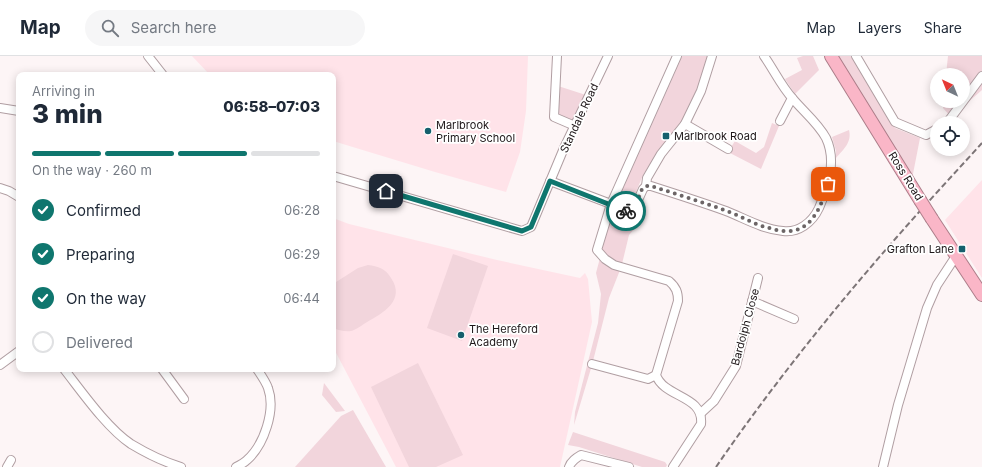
<!DOCTYPE html>
<meta charset="utf-8">
<style>
:root{--surface:#fff;--page:#f6f6f7;--text:#1f2937;--muted:#747a83;--line:#e0e1e3;--accent:#0f766e}
body{margin:0;font-family:Inter,sans-serif;background:var(--page);color:var(--text);height:100vh;display:flex;flex-direction:column;font-size:15px;white-space:nowrap}
*{box-sizing:border-box;margin:0}
p{font-size:13px;color:var(--muted)}
.icon{flex:none;width:22px;height:22px;fill:none;stroke:currentColor;stroke-width:2;stroke-linecap:round;stroke-linejoin:round}
.map{position:relative;flex:1;overflow:hidden}
.panel{position:absolute;left:16px;top:16px;width:320px;height:300px;display:flex;flex-direction:column;background:var(--surface);border-radius:8px;box-shadow:0 2px 10px #0003}
.panel>*{flex:none}
.needle{width:26px;rotate:317deg}
.buttons{position:absolute;left:930px;top:12px;display:grid;gap:8px}
.buttons a{display:grid;place-items:center;width:40px;height:40px;border-radius:50%;background:var(--surface);box-shadow:0 2px 10px #0003;font-size:20px}
.pin{position:absolute;display:grid;place-items:center;width:34px;height:34px;color:#fff;margin:-17px;border-radius:8px;box-shadow:0 2px 6px #0006}
.courier{position:absolute;display:grid;place-items:center;width:40px;height:40px;margin:-20px;border:3px solid #0f766e;border-radius:50%;background:#fff;color:#222;box-shadow:0 1px 5px #0007}
.headline em{font-style:normal;font-weight:800}
.headline div{display:flex;flex-direction:column-reverse}
.headline{display:flex;align-items:center;justify-content:space-between;height:68px;padding:0 16px}
h1{font-size:26px;font-weight:800;line-height:30px}
.bar{display:grid;grid-template-columns:repeat(4,1fr);gap:6px 4px;align-content:center;height:48px;padding:0 16px}
.bar i{height:5px;border-radius:3px;background:var(--line)}
.bar .on{background:var(--accent)}
.bar p{grid-column:span 4}
ol{padding:0 16px;list-style:none}
li{display:flex;align-items:center;gap:12px;height:44px}
li p{margin-inline-start:auto}
li .icon{padding:4px;border-radius:50%;background:var(--accent);color:#fff;stroke-width:4}
li:last-child{color:var(--muted)}
li i{width:22px;height:22px;border:2px solid var(--line);border-radius:50%}
header{display:flex;align-items:center;gap:24px;box-sizing:border-box;height:56px;padding:0 20px;background:var(--surface);border-bottom:1px solid var(--line)}
header strong{font-size:19px}
nav{display:flex;gap:22px;margin-inline-start:auto;font-size:14px}
.search{width:280px;height:36px;background:var(--page);display:flex;align-items:center;gap:10px;box-sizing:border-box;padding:0 14px;border-radius:22px;color:var(--muted);font-size:15px}
.map>svg:first-child{display:block}
</style>
<header>
<strong>Map</strong>
<div class="search"><svg class="icon" aria-label="search" viewBox="0 0 24 24"><circle cx="10" cy="10" r="6"/><path d="M15 15l6 6"/></svg>Search here</div>
<nav><a>Map</a><a>Layers</a><a>Share</a></nav>
</header>
<div class="map">
<svg width="982" height="411" viewBox="0 0 982 411">
<rect width="100%" height="100%" fill="#fdf5f6"/>
<g fill="#ffe3e9">
<path d="M192 0H528L526 55 520 96 506 136 435 116 333 85V19H210Z"/>
<path d="M982 124V222L945 164Z"/>
<path d="M333 162 349 168 497 204 580 222 585 217 588 223 592 266 560 411H396L333 291Z"/>
</g>
<g fill="#f2d5dc">
<path d="M682 0H709L697 33 682 66 658 96 643 119 631 148 626 151 619 148 618 141Z"/>
<path d="M803 0H813L819 14 795 38 785 23 802 14 797 2Z"/>
<path d="M836 0H851L895 72 920 82 912 123Z"/>
<path d="M948 0H982V34L951 61 943 52 944 45H963V19H946Z"/>
<path d="M555 29 589 40 575 70 554 61Z"/>
<path d="M772 67 779 70 761 113 728 96 735 85 756 97 764 91Z"/>
<path d="M849 74C852 86 844 93 836 102V95L832 81Z"/>
<path d="M612 154 626 160 630 168 635 172 629 179 622 208C613 206 607 201 601 194Z"/>
<path d="M453 198 488 210 462 285 427 272Z"/>
<path d="M600 202 620 214 609 242 592 309 574 369 575 356 598 267 601 238 596 217Z"/>
<path d="M368 209C378 210 386 213 391 222 406 244 383 257 367 266 362 269 356 274 351 275 345 276 338 274 333 272V228L358 212Z"/>
<path d="M418 307 463 399 436 411H409L371 331Z"/>
<path d="M324 327 345 355 336 356 322 339Z"/>
<path d="M353 354 386 411H295L341 360Z"/>
<path d="M573 376 665 406 667 409 666 411H642L579 391 568 389Z"/>
</g>
<g fill="none" stroke-linecap="round" stroke-linejoin="round">
<g stroke="#b09ea2" stroke-width="10">
<g id="minor">
<path d="M148 0 163 19"/>
<path d="M557 0 554 61 575 70"/>
<path d="M856 0 895 66 926 79 937 73"/>
<path d="M0 52 19 55"/>
<path d="M780 65 792 42"/>
<path d="M947 67 982 20"/>
<path d="M685 68 728 93"/>
<path d="M333 120 522 175 531 171 564 92 608 0"/>
<path d="M550 125 611 148 624 155H630L634 153 643 133 646 130 647 122 661 98 685 68 701 35 712 0"/>
<path d="M646 130H651C676 138 701 146 726 155 744 162 762 173 783 175 798 177 812 167 819 152 828 131 837 105 826 82 818 67 803 55 793 43 781 30 774 14 764 0"/>
<path d="M0 132 9 135 19 141"/>
<path d="M752 245 794 263"/>
<path d="M592 308 648 323 656 319"/>
<path d="M0 309 19 295"/>
<path d="M64 313C82 336 107 372 131 388 146 397 164 406 181 411"/>
<path d="M162 313 184 343"/>
<path d="M701 357 714 345 736 310 758 222"/>
<path d="M7 411 11 404"/>
<path d="M236 411C240 409 244 407 247 404 264 389 276 354 268 332 266 326 261 319 257 313"/>
<path d="M569 411C571 405 576 402 581 399L629 411"/>
<path d="M673 411 701 368C704 339 664 342 656 319L678 245C678 236 676 231 669 225L614 209 605 203 597 194 611 148 677 0"/>
<path d="M883 411 898 349 927 252 937 229 956 200"/>
</g>
</g>
<g stroke="#ad7e8a" stroke-width="14">
<g id="highway">
<path d="M831 0 920 144"/>
<path d="M932 163 982 239"/>
</g>
</g>
<use href="#minor" stroke="#fff" stroke-width="8"/>
<use href="#highway" stroke="#fab6c7" stroke-width="12"/>
<path stroke="#7d7577" stroke-width="2" stroke-dasharray="6 3" stroke-linecap="butt" d="M716 411C771 331 832 255 896 182 924 150 953 119 982 87"/>
<g stroke="#ad7e8a" stroke-width="14" stroke-linecap="butt">
<path id="highway-bridge" d="M920 144 932 163"/>
</g>
<use href="#highway-bridge" stroke="#fab6c7" stroke-width="12"/>
</g>
<g fill="none" stroke-linecap="round" stroke-linejoin="round">
<path stroke="#6c6566" stroke-width="4" stroke-dasharray="0 7.2" d="M626 155 634 153 642 133 646 130H651C676 138 702 146 727 155 741 160 755 169 769 172 779 175 790 177 799 173 816 166 823 144 828 128"/>
<path stroke="#0f766e" stroke-width="5" d="M386 135 522 175 531 171 550 125 626 155"/>
</g>
<g fill="#15606d" stroke="#fff" stroke-width="1.5">
<circle cx="428" cy="75" r="4"/>
<rect x="662" y="76" width="8" height="8" rx="2"/>
<rect x="958" y="189" width="8" height="8" rx="2"/>
<circle cx="461" cy="279" r="4"/>
</g>
<g text-anchor="middle" stroke-width="3.5" stroke-linejoin="round" paint-order="stroke">
<g font-size="11" fill="#1e1719" stroke="#fff">
<text transform="translate(579 62) rotate(-65)" y="4">Standale Road</text>
<text transform="translate(906 120) rotate(58)" y="4">Ross Road</text>
<text transform="translate(745 271) rotate(-75)" y="4">Bardolph Close</text>
</g>
<g font-size="11" fill="#1e1719" stroke="#fff" text-anchor="start">
<text x="436" y="73">Marlbrook<tspan x="436" dy="13">Primary School</tspan></text>
<text x="674" y="84">Marlbrook Road</text>
<text x="954" y="197" text-anchor="end">Grafton Lane</text>
<text x="469" y="277">The Hereford<tspan x="469" dy="13">Academy</tspan></text>
</g>
</g>
</svg>
<div class="buttons">
<a><svg class="needle" viewBox="-14 -14 28 28"><path d="M0-13l5 13h-10z" fill="#e53935"/><path d="M0 13l5-13h-10z" fill="#747a83"/></svg></a>
<a><svg class="icon" aria-label="locate" viewBox="0 0 24 24"><circle cx="12" cy="12" r="6"/><path d="M12 2v4M12 18v4M2 12h4M18 12h4"/></svg></a>
</div>
<div class="pin" style="left:828px;top:128px;background:#ea580c"><svg class="icon" aria-label="bag" viewBox="0 0 24 24"><path d="M5 8h14l-1 12H6zM9 8a3 3 0 0 1 6 0"/></svg></div>
<div class="pin" style="left:386px;top:135px;background:#1f2937"><svg class="icon" aria-label="home" viewBox="0 0 24 24"><path d="M3 11l9-7 9 7M6 9v11h12V9"/></svg></div>
<div class="courier" style="left:626px;top:155px"><svg class="icon" aria-label="bike" viewBox="0 0 24 24"><circle cx="6" cy="16" r="4"/><circle cx="18" cy="16" r="4"/><path d="M6 16l4-8h5l3 8M10 8l3 8H6M13 5h3"/></svg></div>
<section class="panel">
<div class="headline"><div><h1>3 min</h1><p>Arriving in</p></div><em>06:58–07:03</em></div>
<div class="bar"><i class="on"></i><i class="on"></i><i class="on"></i><i></i><p>On the way · 260 m</p></div>
<ol>
<li><svg class="icon" aria-label="check" viewBox="0 0 24 24"><path d="M5 12l5 5 9-10"/></svg>Confirmed<p>06:28</p></li>
<li><svg class="icon" aria-label="check" viewBox="0 0 24 24"><path d="M5 12l5 5 9-10"/></svg>Preparing<p>06:29</p></li>
<li><svg class="icon" aria-label="check" viewBox="0 0 24 24"><path d="M5 12l5 5 9-10"/></svg>On the way<p>06:44</p></li>
<li><i></i>Delivered</li>
</ol>
</section>
</div>
